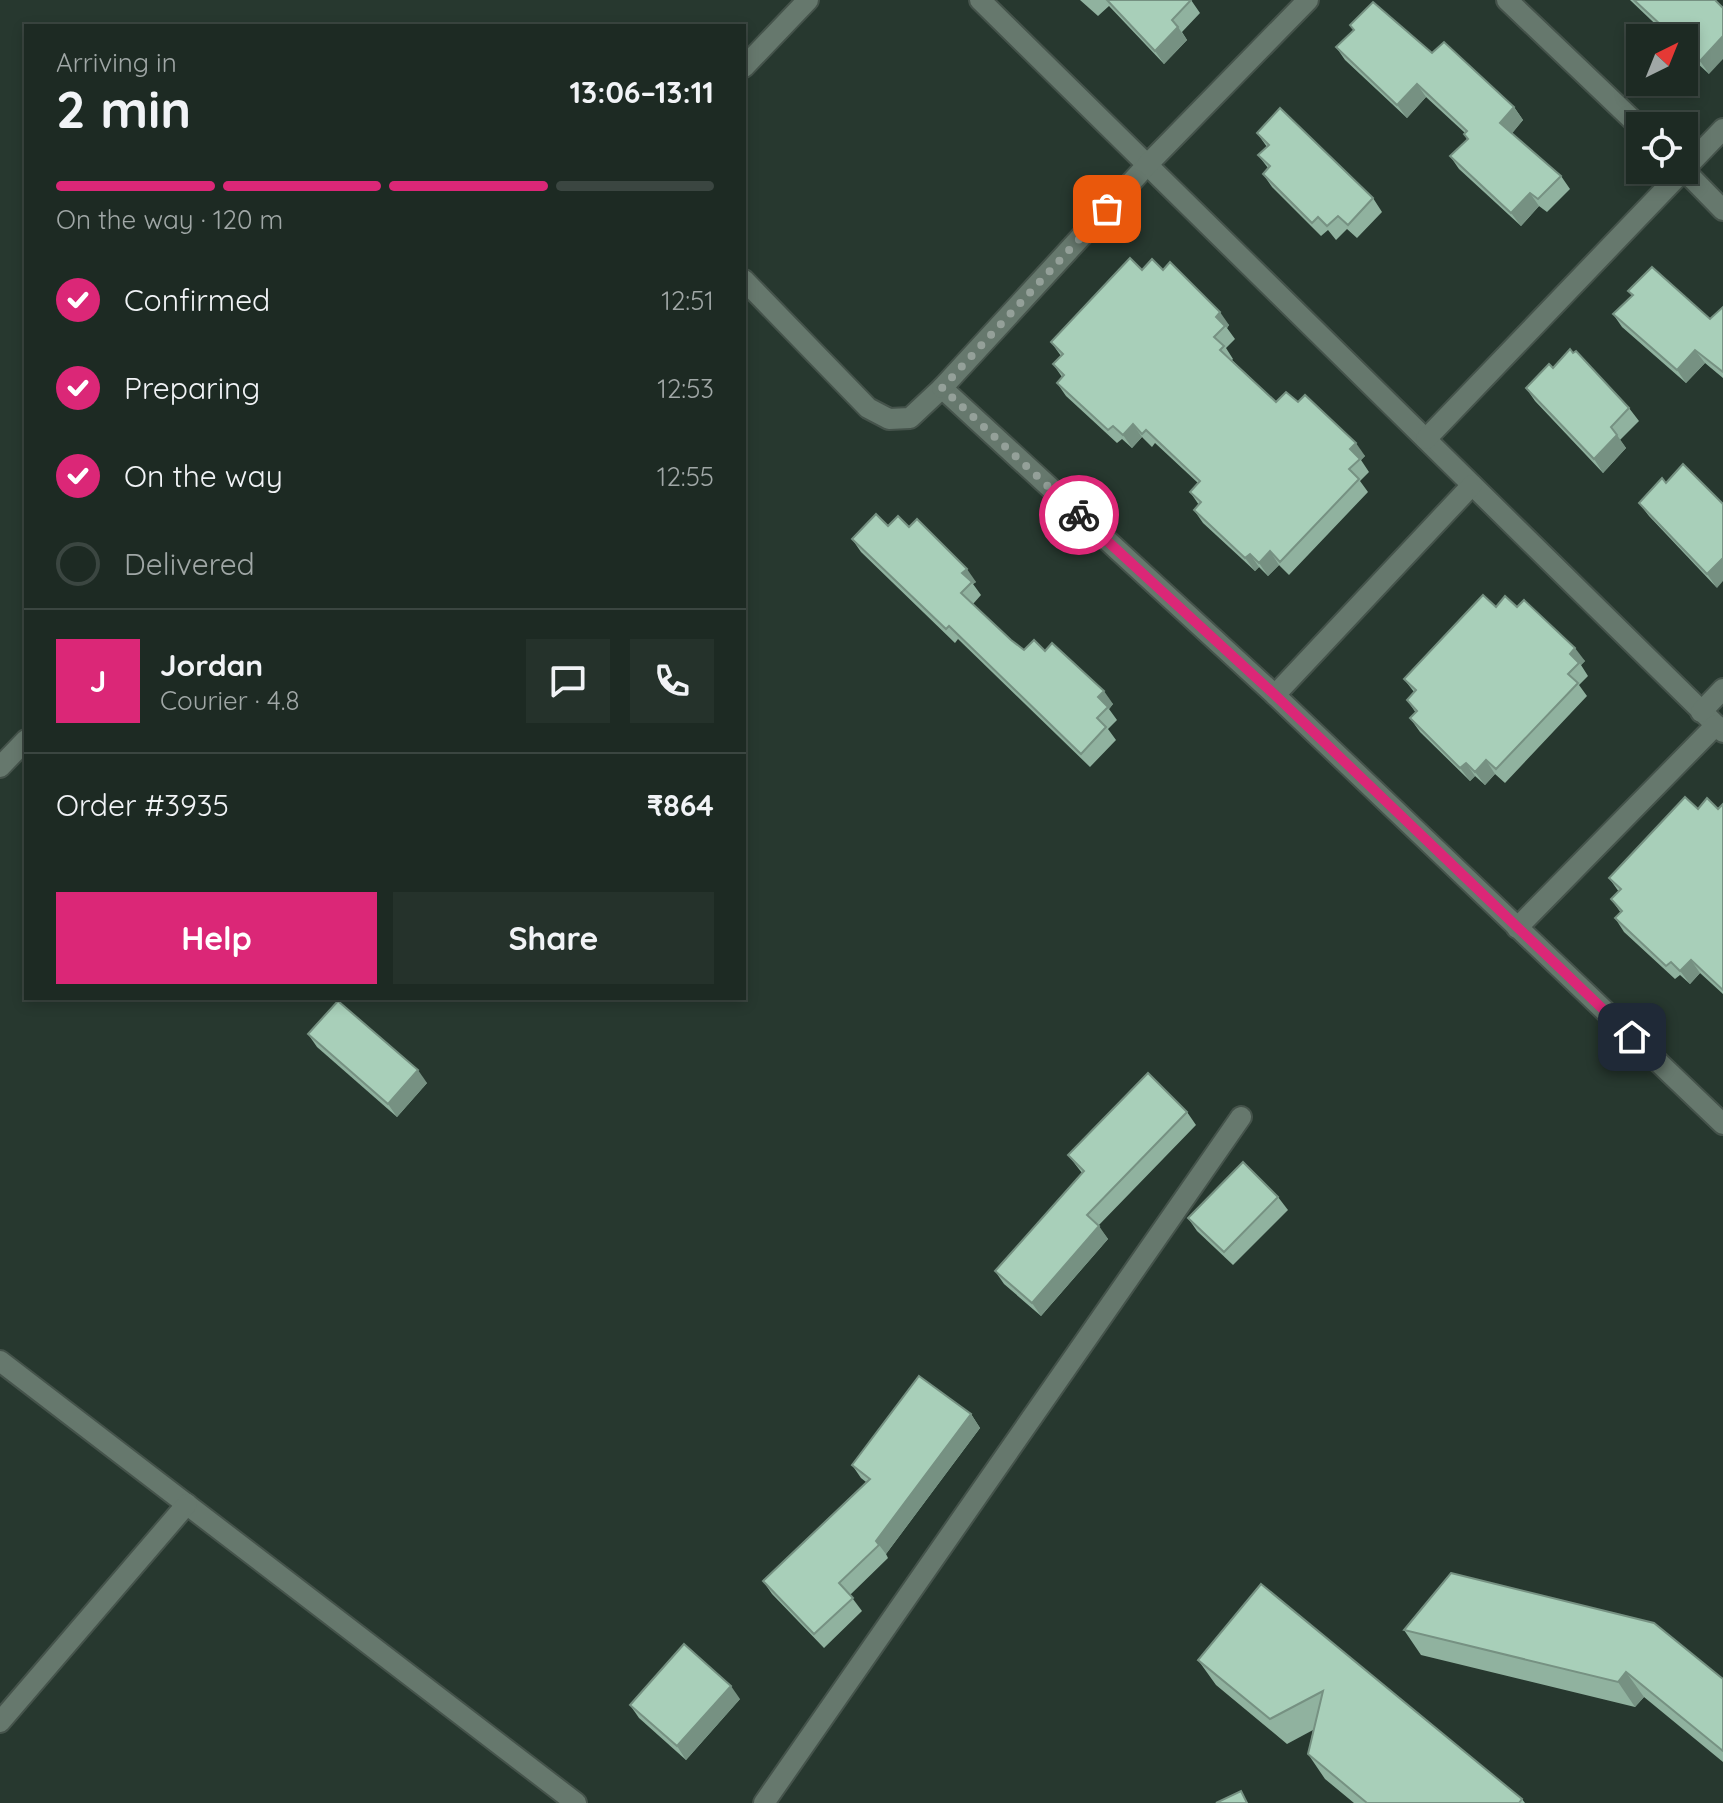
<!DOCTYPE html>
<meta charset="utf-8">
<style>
:root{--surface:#1d2a23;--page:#25322b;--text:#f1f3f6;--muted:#a0a7a6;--line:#3b4641;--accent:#db2777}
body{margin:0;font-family:Quicksand,sans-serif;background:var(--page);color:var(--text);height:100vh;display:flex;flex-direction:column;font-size:30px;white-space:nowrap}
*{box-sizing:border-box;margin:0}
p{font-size:26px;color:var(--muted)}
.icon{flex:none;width:44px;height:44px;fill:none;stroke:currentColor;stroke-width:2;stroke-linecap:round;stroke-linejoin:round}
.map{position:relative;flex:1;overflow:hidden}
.drawer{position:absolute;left:24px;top:24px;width:722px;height:976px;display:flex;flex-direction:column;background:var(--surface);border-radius:0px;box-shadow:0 4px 12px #0003,0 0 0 2px var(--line)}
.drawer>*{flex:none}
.needle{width:52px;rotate:43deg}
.tools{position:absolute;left:1626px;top:24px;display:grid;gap:16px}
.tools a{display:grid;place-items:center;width:72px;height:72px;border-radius:0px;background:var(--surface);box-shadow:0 4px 12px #0003,0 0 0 2px var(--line);font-size:40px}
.pin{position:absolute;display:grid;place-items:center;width:68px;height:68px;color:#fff;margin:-34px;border-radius:16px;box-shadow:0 4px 12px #0006}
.courier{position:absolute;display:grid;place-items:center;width:80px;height:80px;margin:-40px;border:6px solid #db2777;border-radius:50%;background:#fff;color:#222;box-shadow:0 2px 10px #0007}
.overview em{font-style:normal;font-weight:700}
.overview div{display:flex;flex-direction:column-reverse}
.overview{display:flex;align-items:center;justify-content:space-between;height:136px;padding:0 32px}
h1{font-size:52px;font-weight:700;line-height:60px}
.bar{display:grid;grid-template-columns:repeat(4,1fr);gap:12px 8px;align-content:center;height:96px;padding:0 32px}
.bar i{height:10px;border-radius:6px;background:var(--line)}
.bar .active{background:var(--accent)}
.bar p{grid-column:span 4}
.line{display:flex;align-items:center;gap:20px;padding:0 32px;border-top:2px solid var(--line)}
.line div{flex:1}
.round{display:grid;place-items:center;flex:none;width:84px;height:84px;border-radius:0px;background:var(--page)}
ol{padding:0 32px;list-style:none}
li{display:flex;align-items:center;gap:24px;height:88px}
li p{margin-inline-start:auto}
li .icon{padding:8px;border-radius:50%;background:var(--accent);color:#fff;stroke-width:4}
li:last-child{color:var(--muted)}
li i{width:44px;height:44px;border:4px solid var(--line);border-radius:50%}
.button{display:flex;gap:16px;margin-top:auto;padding:16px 32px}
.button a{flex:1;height:92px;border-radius:0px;background:var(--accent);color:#fff;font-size:32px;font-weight:700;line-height:92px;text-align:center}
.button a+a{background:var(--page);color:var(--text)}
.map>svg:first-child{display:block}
</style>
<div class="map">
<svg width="1723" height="1803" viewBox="0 0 1723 1803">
<rect width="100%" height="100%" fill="#27382f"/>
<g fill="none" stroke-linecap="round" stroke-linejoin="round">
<g stroke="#45534b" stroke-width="24">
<g id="minor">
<path d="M980 0 1723 732"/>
<path d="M1507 0 1640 127"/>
<path d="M744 67 808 0"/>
<path d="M1684 170 1723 210"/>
<path d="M744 280 868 408 889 419 910 418 942 388 1275 695 1723 1124"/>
<path d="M942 388 1148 164 1308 0"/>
<path d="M1426 439 1723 129"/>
<path d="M1275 695 1472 485"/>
<path d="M1701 712 1723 689"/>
<path d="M0 767 26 740"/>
<path d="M1517 928 1716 725"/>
<path d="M0 1361 576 1803"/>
<path d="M0 1722 187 1504"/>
<path d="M764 1803 1241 1117"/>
</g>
</g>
<use href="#minor" stroke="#66786d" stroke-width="20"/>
</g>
<g fill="#90b29f">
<path d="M1080 0H1191L1200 13 1182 32 1187 40 1164 64 1109 6 1098 16Z"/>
<path d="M1630 0H1715L1709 74 1684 51V38H1670Z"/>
<path d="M1336 47 1432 53 1514 107 1523 120 1512 133 1561 176 1570 189 1547 212 1539 206 1521 226 1459 169 1450 156 1467 140 1465 133 1426 97 1407 118 1345 60Z"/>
<path d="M1257 133 1373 198 1382 212 1357 238 1347 229 1336 240 1328 230 1321 236 1272 187 1263 174 1268 168 1258 155 1267 147Z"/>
<path d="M1142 270H1163L1229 325 1227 328 1235 339 1226 348 1233 359 1232 360 1276 402H1298L1365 456 1361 460 1369 472 1360 481 1368 492 1289 575 1279 565 1268 576 1259 567 1255 571 1203 523 1194 510 1199 505 1190 492 1198 483 1155 443 1152 447 1142 437 1132 448 1122 439 1117 443 1066 396 1057 383 1062 377 1053 364 1061 356 1051 342Z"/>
<path d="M1628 291 1710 319 1723 307V378L1705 363 1686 383 1622 327 1613 314 1632 296Z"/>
<path d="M1553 368 1629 408 1639 421 1620 440 1626 448 1603 473 1535 401 1526 388Z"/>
<path d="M1666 483 1717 588 1649 516 1639 503Z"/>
<path d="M888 526 909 527 976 582 973 584 981 595 973 604 1011 640 1024 650 1045 651 1113 704 1109 709 1117 720 1108 729 1116 740 1090 767 958 639 955 643 861 552 852 539Z"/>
<path d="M1496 607H1517L1585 661 1581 665 1588 676 1579 685 1587 696 1505 783 1495 774 1485 785 1475 776 1470 781 1420 732 1410 718 1416 713 1407 700 1414 692 1404 679Z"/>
<path d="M1723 804V994L1700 973 1690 984 1680 975 1675 979 1624 932 1615 918 1621 913 1611 899 1619 892 1609 878 1698 809H1718Z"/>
<path d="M308 1034 427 1083 397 1117 317 1047Z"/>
<path d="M1187 1112 1196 1125 1098 1226 1108 1239 1041 1316 1004 1284 995 1271 1082 1173 1068 1155Z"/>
<path d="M1278 1197 1288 1210 1233 1265 1197 1231 1188 1218Z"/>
<path d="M971 1414 980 1428 886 1554 888 1558 850 1595 862 1611 824 1648 772 1594 763 1581 866 1482 861 1478 852 1465Z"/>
<path d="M1261 1584 1522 1799 1525 1803H1354L1325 1779 1308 1754 1313 1730 1287 1744 1216 1685 1198 1660Z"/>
<path d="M1404 1630 1723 1679V1762L1644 1697 1635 1707 1421 1655Z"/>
<path d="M740 1699 686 1760 639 1718 630 1705Z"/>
</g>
<g fill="#769182">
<path d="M1178 27 1187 40 1164 64 1155 51Z"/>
<path d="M1723 36V59L1709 74 1700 61Z"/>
<path d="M1417 84 1426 97 1407 118 1397 105Z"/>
<path d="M1514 107 1523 120 1510 136 1500 123Z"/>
<path d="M1530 193 1539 206 1521 226 1511 213Z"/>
<path d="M1220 312 1229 325 1227 328 1216 317Z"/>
<path d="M1695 350 1705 363 1686 383 1677 370Z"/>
<path d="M1133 424 1142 437 1132 448 1123 435Z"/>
<path d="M1617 435 1626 448 1603 473 1594 459Z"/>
<path d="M1356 443 1365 456 1361 460 1350 449Z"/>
<path d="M1270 551 1279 565 1268 576 1259 563Z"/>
<path d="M1250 554 1259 567 1255 571 1245 558Z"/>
<path d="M1723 558V581L1717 588 1707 574Z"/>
<path d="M967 569 976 582 973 584 962 573Z"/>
<path d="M1575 648 1585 661 1581 665 1570 654Z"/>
<path d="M1104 691 1113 704 1109 709 1098 697Z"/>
<path d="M1486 760 1495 774 1485 785 1475 772Z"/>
<path d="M1466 763 1475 776 1470 781 1460 768Z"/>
<path d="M1691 960 1700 973 1690 984 1680 971Z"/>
<path d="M418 1070 427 1083 397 1117 388 1104Z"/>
<path d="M1099 1226 1108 1239 1041 1316 1032 1303Z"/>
<path d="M971 1414 980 1428 886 1554 876 1541Z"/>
<path d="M1626 1672 1644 1697 1635 1707 1618 1682Z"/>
<path d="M731 1686 740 1699 686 1760 677 1746Z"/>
</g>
<g fill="#a8cfb9" stroke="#769182" stroke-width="2">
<path d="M1107 0H1191L1172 20 1178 27 1155 51Z"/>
<path d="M1634 0H1715L1723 8V36L1700 61 1684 46V38H1675Z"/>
<path d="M1373 2 1432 53 1444 42 1514 107 1500 123 1561 176 1538 199 1530 193 1511 213 1450 156 1468 139 1464 134 1467 131 1417 84 1397 105 1336 47 1354 30 1350 25Z"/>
<path d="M1280 108 1373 198 1348 225 1338 216 1327 226 1318 217 1312 223 1263 174 1270 166 1258 155 1269 145 1257 133Z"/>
<path d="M1130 258 1142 270 1152 259 1163 270 1170 262 1220 312 1216 317 1225 326 1214 337 1224 346 1220 350 1276 402 1286 392 1298 402 1305 395 1356 443 1350 449 1360 459 1349 469 1359 479 1280 562 1270 551 1259 563 1250 554 1245 558 1194 510 1201 502 1190 492 1200 481 1146 430 1142 434 1133 424 1123 435 1113 426 1108 430 1057 383 1064 375 1053 364 1063 354 1051 342Z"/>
<path d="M1652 267 1710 319 1723 307V372L1695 350 1677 370 1613 314 1633 295 1628 291Z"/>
<path d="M1570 349 1573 353 1576 351 1629 408 1611 427 1617 435 1594 459 1526 388 1549 364 1553 368Z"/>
<path d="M1683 464 1723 504V558L1707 574 1639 503 1662 478 1666 483Z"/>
<path d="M876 514 888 526 898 516 909 527 917 519 967 569 962 573 972 582 961 593 1011 640 1024 650 1034 640 1045 651 1052 643 1104 691 1098 697 1108 707 1097 718 1106 727 1081 754 949 626 946 629 852 539Z"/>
<path d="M1483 595 1496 607 1505 596 1517 607 1524 600 1575 648 1570 654 1579 663 1568 674 1578 683 1496 769 1486 760 1475 772 1466 763 1460 768 1410 718 1417 711 1407 700 1416 690 1404 679Z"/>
<path d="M1685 797 1698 809 1707 798 1718 809 1723 804V990L1691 960 1680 971 1671 962 1666 966 1615 918 1622 911 1611 899 1621 889 1609 878Z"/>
<path d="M338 1001 418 1070 388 1104 308 1034Z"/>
<path d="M1148 1073 1187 1112 1087 1215 1099 1226 1032 1303 995 1271 1084 1171 1068 1155Z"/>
<path d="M1243 1162 1278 1197 1224 1252 1188 1218Z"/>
<path d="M919 1376 971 1414 876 1541 879 1545 839 1583 853 1598 814 1634 763 1581 870 1479 852 1465Z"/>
<path d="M1451 1573 1654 1623 1723 1679V1751L1626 1672 1618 1682 1404 1630Z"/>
<path d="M1261 1584 1522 1799 1519 1803H1367L1308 1754 1323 1691 1270 1719 1198 1660Z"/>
<path d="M684 1644 731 1686 677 1746 630 1705Z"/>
<path d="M1241 1791 1247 1803H1216Z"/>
</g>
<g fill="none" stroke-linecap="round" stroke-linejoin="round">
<path stroke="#94a099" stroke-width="8" stroke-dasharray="0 14.4" d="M1079 515 942 388 1107 209"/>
<path stroke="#db2777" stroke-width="10" d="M1079 515 1275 695 1632 1037"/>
</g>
</svg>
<div class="tools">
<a><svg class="needle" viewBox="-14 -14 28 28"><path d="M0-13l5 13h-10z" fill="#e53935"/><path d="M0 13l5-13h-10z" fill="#a0a7a6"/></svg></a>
<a><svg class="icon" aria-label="locate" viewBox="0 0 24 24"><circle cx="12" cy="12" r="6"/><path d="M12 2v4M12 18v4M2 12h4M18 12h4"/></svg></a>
</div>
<div class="pin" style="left:1107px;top:209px;background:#ea580c"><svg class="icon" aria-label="bag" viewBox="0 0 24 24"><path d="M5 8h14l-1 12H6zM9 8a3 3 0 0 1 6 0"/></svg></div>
<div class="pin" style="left:1632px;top:1037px;background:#1f2937"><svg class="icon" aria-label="home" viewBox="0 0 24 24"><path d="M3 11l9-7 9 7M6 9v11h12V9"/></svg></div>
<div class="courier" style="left:1079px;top:515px"><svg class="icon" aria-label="bike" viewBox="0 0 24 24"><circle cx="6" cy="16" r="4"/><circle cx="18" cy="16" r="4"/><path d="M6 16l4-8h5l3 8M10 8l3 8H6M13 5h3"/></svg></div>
<section class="drawer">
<div class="overview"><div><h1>2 min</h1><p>Arriving in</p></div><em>13:06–13:11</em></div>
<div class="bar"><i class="active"></i><i class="active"></i><i class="active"></i><i></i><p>On the way · 120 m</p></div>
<ol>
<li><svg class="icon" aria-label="check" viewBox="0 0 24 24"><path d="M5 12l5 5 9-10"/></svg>Confirmed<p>12:51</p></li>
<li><svg class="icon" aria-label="check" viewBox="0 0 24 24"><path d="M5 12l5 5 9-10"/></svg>Preparing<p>12:53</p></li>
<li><svg class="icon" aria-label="check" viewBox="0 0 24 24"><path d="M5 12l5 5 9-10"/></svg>On the way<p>12:55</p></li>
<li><i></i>Delivered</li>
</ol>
<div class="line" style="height:144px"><b class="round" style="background:var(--accent);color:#fff">J</b><div><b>Jordan</b><p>Courier · 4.8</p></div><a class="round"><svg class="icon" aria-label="chat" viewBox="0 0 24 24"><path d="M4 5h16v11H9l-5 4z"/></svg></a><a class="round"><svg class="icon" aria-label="phone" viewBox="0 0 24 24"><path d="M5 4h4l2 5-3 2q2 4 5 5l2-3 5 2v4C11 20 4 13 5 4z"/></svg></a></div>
<div class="line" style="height:104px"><div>Order #3935</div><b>₹864</b></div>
<div class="button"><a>Help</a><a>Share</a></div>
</section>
</div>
